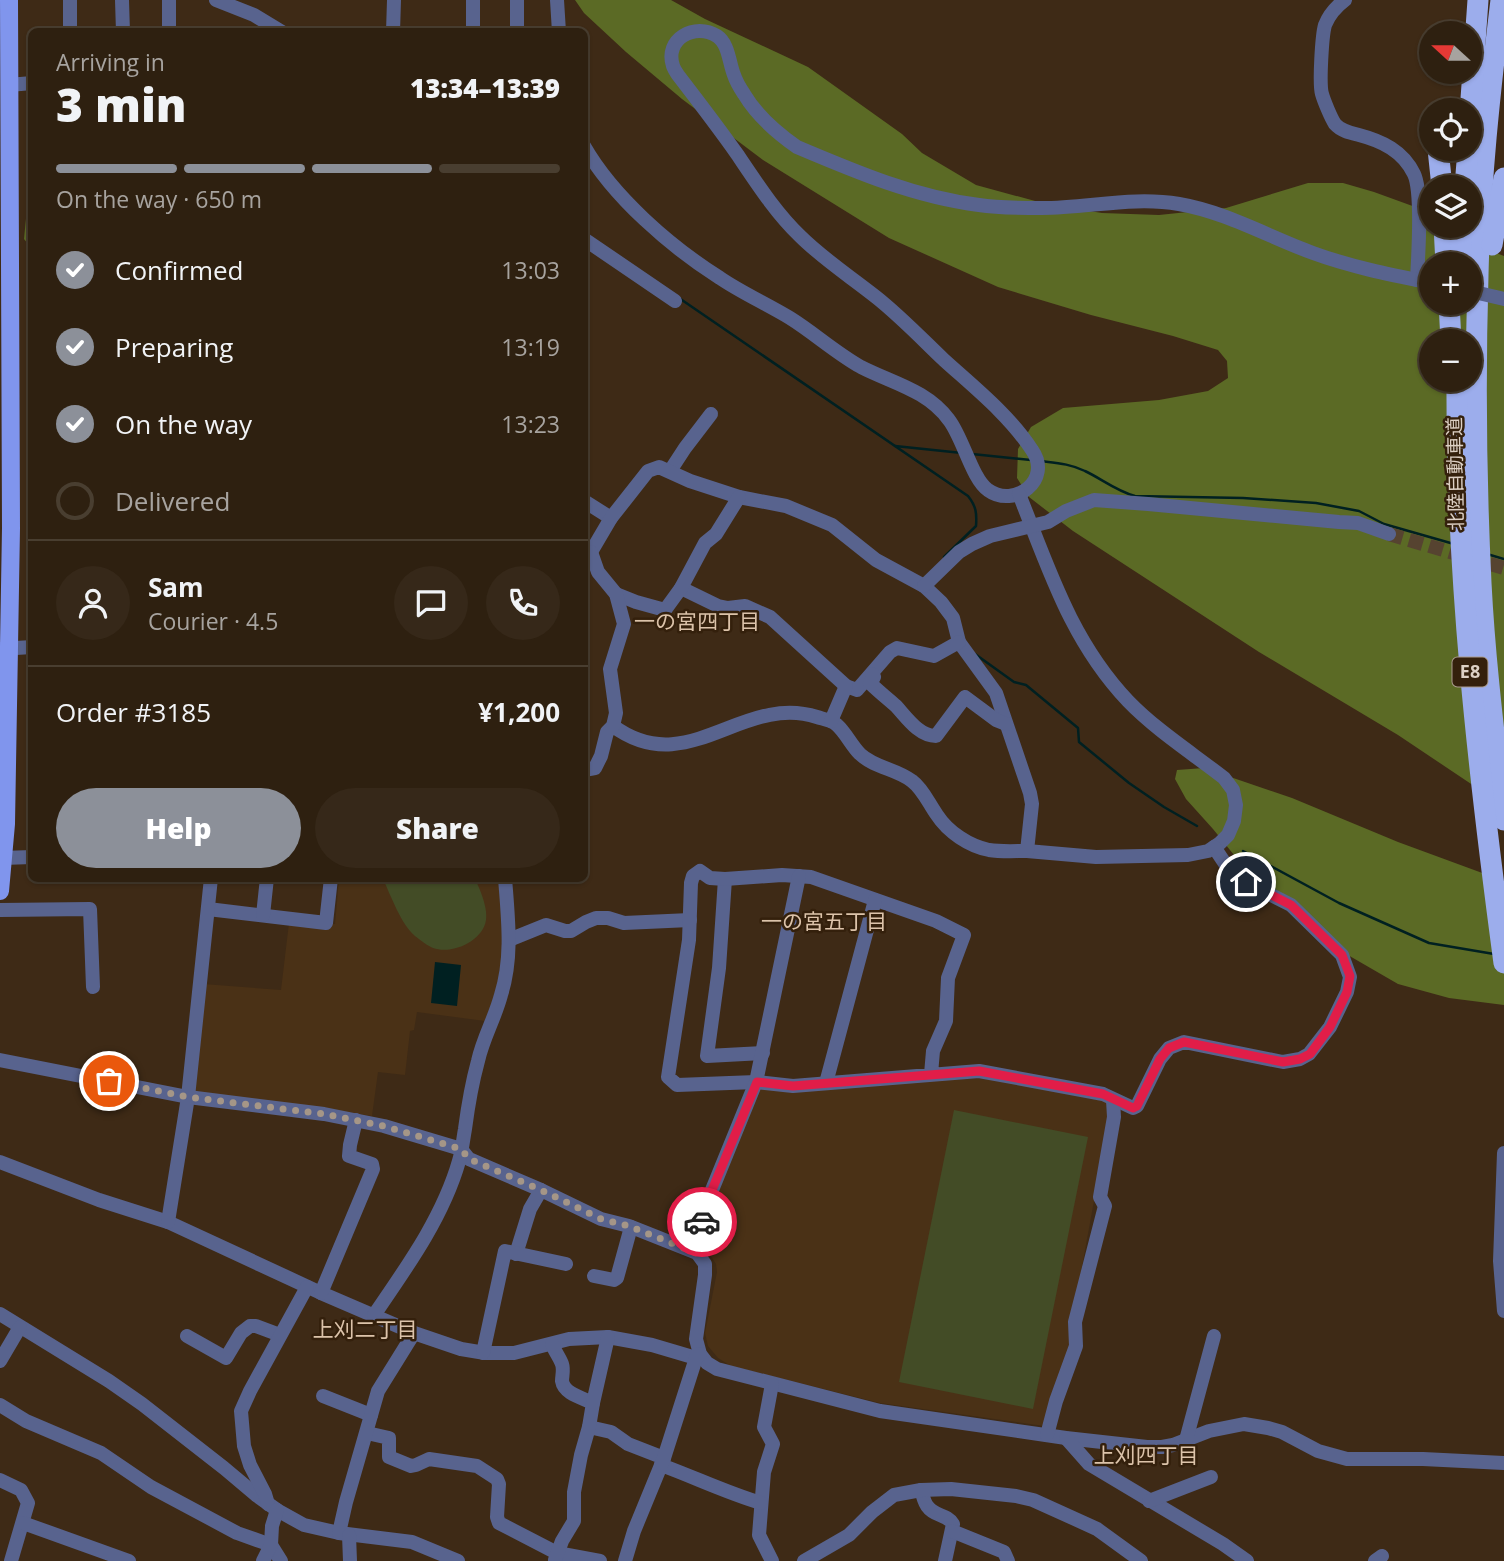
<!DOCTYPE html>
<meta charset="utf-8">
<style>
:root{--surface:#2e2010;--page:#362819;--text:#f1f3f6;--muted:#a7a39f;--line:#493e30;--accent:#8c9099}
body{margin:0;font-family:"Open Sans","Noto Sans JP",sans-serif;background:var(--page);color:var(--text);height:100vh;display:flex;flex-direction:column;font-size:26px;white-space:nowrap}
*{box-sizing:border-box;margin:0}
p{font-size:23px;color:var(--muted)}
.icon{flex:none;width:38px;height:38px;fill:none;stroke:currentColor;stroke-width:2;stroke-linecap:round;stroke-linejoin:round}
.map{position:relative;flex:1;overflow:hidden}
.drawer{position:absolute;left:28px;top:28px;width:560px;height:854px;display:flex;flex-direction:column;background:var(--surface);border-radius:10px;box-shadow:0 2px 5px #0004,0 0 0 2px var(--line)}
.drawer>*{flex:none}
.needle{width:46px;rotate:291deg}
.controls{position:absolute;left:1419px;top:21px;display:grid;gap:14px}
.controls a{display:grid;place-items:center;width:63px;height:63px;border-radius:50%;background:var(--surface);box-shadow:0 2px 5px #0004,0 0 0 2px var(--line);font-size:35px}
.pin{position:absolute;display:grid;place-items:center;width:60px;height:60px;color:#fff;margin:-30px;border:4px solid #fff;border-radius:50%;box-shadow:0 2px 7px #0007}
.courier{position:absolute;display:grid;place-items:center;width:70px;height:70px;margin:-35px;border:5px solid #e11d48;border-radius:50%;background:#fff;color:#222;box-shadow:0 2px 9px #0007}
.overview em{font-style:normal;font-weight:800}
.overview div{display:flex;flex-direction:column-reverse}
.overview{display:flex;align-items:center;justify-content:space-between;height:119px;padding:0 28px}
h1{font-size:46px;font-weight:800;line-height:52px}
.bar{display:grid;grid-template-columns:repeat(4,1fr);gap:10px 7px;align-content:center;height:84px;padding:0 28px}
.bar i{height:9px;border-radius:5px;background:var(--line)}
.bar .active{background:var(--accent)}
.bar p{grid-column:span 4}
.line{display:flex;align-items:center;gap:18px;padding:0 28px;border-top:2px solid var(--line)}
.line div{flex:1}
.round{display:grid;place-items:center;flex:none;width:74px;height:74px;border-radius:37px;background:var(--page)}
ol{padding:0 28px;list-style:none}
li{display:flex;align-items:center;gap:21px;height:77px}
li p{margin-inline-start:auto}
li .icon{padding:7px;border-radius:50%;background:var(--accent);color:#fff;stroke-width:4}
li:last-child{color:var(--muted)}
li i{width:38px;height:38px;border:4px solid var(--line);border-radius:50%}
.cta{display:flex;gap:14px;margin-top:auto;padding:14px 28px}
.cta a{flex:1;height:80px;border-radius:42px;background:var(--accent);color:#fff;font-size:28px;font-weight:800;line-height:80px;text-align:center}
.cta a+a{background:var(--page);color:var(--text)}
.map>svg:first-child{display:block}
</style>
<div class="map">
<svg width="1504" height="1561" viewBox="0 0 1504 1561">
<rect width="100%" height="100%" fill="#3e2a16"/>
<g fill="#4a3116">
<path d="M339 879H499L505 933 497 990 485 1021 417 1012 414 1030 410 1031 405 1075 378 1072 372 1116 314 1107 200 1095 193 1089 203 984 281 990 289 923 291 920 335 924Z"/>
<path d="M979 1071 1104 1100 1111 1107 1072 1322 1073 1344 1044 1426 880 1403 731 1366 718 1358 708 1346 705 1333 717 1272 716 1264 705 1247 708 1217 760 1086Z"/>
</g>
<g fill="#434c26">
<path d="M383 879H475C480 889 488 908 486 920 483 941 452 955 433 948 428 946 420 940 415 936 401 924 391 896 383 879Z"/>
<path d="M954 1110 1088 1137 1033 1409 899 1382Z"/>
</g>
<g fill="#5b6a25" fill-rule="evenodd">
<path d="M575 0H671L705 19 808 67 902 134 922 153 976 185 1046 204 1102 213 1159 215 1226 208 1308 183H1343L1374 192 1418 208 1431 216 1432 226H1449L1486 249 1504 256V806L1398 735 1259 652 1073 531 1029 497 1017 478 1018 449 1031 427 1063 408 1159 400 1208 391 1228 378 1227 361 1218 350 1173 336 1091 315 998 287 889 238 763 160 682 99 626 52 584 13ZM1432 264H1470V303H1432ZM1432 341H1470V380H1432Z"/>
<path d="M31 167 32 244H28L24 239Z"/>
<path d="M1204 768 1292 798 1398 842 1504 881V1005L1449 998 1398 984 1315 936 1251 876 1213 829 1186 799 1175 779 1177 770Z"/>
</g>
<path fill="#002021" d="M435 962 461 965 457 1006 431 1003Z"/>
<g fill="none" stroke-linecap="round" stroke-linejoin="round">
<g stroke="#002021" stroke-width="2.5">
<path d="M679 298 968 496C976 506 977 513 976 526L944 557"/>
<path d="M895 446 962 453"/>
<path d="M972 454 1031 460"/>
<path d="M1041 461C1057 463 1071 464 1085 471 1102 479 1116 491 1135 496L1243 498 1316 503 1359 511 1384 524 1454 544"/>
<path d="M1487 554 1504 559"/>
<path d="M975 654 1014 682 1026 685 1078 728 1079 742 1129 783 1164 807 1197 826"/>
<path d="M1243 851 1339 903 1429 943 1494 954"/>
</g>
<path stroke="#564330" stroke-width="14" stroke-dasharray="14 7" stroke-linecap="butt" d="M1389 534 1504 568"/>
<g stroke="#58638e" stroke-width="14">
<path d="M122 0 123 32"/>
<path d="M169 0V32"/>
<path d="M216 0 254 15 282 32"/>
<path d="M473 0V32"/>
<path d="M557 0 559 32"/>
<path d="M1345 0C1337 6 1329 15 1325 25 1322 35 1319 84 1322 94 1324 101 1331 118 1335 124 1341 131 1351 133 1359 135 1382 141 1403 151 1414 174 1423 193 1418 256 1417 280"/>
<path d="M70 32V0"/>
<path d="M393 32 394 0"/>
<path d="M517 32V0"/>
<path d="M9 85 32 83"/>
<path d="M584 146C613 197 671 247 720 278 742 293 767 304 790 318 814 333 836 353 861 367 892 383 927 390 949 420 963 438 972 479 988 490 1014 509 1053 480 1032 450 1009 415 975 388 944 360 922 339 900 316 876 297 851 277 823 259 800 236 775 212 756 182 737 154 718 127 698 101 678 75 676 72 674 69 673 66 664 39 695 22 717 36 729 44 729 63 734 75 736 81 740 88 744 94 757 116 777 133 797 147 856 172 915 197 979 205 999 208 1021 208 1042 208 1088 208 1133 196 1179 204 1226 212 1269 237 1313 253 1351 267 1392 275 1432 283"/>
<path d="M584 239 675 301"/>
<path d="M670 471 685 448 711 414"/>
<path d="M1019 494C1049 569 1071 641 1128 701 1156 730 1192 753 1224 778L1233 790 1236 805 1234 821 1228 835 1220 843 1208 851 1188 855 1096 857 1027 851"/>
<path d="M584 501 611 518"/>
<path d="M584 558 591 552 611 518 648 471 659 467 690 481 739 497 786 506 832 525 876 560 924 586 941 602 953 618 959 642 996 693 1030 793 1032 804 1027 851C1015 851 1001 852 989 850 969 846 948 832 937 815 929 804 923 789 912 781 897 769 875 768 860 754 851 745 846 733 837 725 832 720 823 719 817 717 742 693 688 781 613 726"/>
<path d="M924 586 959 552 972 544 990 536 1048 522 1066 511 1094 500 1148 504 1339 522 1358 523 1389 534"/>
<path d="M681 588 718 606 728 608 745 606 770 617 846 686 857 690 890 652 897 648 934 656 959 642"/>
<path d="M616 594 636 602 665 610 681 588 705 543 716 534 739 497"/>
<path d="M0 649 32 647"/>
<path d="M872 674 874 677 870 683C878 691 887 698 896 706 907 718 919 736 936 736L965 697 996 720 1006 724"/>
<path d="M831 721 846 686"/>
<path d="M584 770 595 768 601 756 607 732 613 726 616 713 610 669 624 624 616 594 598 572 591 552"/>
<path d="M3 858 32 857"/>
<path d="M725 879 719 968 707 1056 763 1053"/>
<path d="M208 909 326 923 331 878"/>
<path d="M0 910 90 909 93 987"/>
<path d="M263 915 267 878"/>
<path d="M509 940 546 925 565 931H571L586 922 596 918H608L624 923 690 920"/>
<path d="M0 1060 188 1097 324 1114 384 1126 461 1149 469 1159 541 1190 601 1219 629 1226 697 1253 705 1264V1275L696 1339 700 1354 707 1363 717 1369 880 1411 1066 1438 1147 1447H1162L1173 1445 1209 1431 1244 1424 1268 1428 1282 1432 1318 1451 1347 1459H1423L1504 1463"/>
<path d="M931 1074 933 1051 946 1021 948 978 964 935 936 921 811 877 782 875 725 879 710 878 700 871 693 876 691 883 689 940 668 1077 677 1085 756 1082 793 1086 979 1071 1103 1094 1133 1108 1137 1106 1160 1059 1169 1048 1184 1042 1283 1062 1300 1059 1309 1054 1330 1027 1347 992 1350 977 1342 955 1291 905 1246 882 1228 868 1214 847"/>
<path d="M826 1083 875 900"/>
<path d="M1504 1153 1500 1261 1504 1311"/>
<path d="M0 1162 99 1200 168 1222 321 1293 414 1333 461 1349 485 1353H514L569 1339 608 1337 652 1345 696 1358"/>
<path d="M168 1222 188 1097 211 878"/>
<path d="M697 1253 703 1216 712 1190 756 1082 799 876"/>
<path d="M516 1254 530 1209 541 1190"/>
<path d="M594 1276 614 1280 617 1278 631 1227"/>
<path d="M321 1293 373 1169 372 1164 349 1156 350 1145 356 1120"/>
<path d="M0 1314 109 1381 142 1404 224 1468 256 1495 277 1510 304 1525 339 1533 412 1542 458 1561"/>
<path d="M374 1315C407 1267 443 1217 459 1161 462 1151 463 1140 465 1129 468 1106 472 1083 478 1061 483 1038 495 1018 501 995 513 957 508 918 505 878"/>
<path d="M187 1336 226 1358 241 1333 250 1326H256L280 1335"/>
<path d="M552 1344C555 1352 560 1358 562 1364 564 1370 562 1376 562 1381 564 1394 583 1398 593 1403"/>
<path d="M483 1353 505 1251 566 1264"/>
<path d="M0 1361 20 1327"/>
<path d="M772 1384 764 1427 773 1444 764 1472 759 1535 772 1561"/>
<path d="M323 1396 371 1415"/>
<path d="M0 1405 26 1421 101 1453 151 1487 237 1533 271 1545 281 1561"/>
<path d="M589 1427 611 1432 628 1444 664 1458"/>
<path d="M367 1433 389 1438V1457L411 1466 416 1465 429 1459 477 1466 497 1479 499 1484 497 1517 499 1523 557 1553 600 1561"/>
<path d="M1047 1435 1056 1401 1076 1346 1075 1322 1105 1206 1100 1197 1114 1117 1113 1100"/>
<path d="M1066 1438 1089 1464 1223 1544 1247 1561"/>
<path d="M1186 1440 1214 1336"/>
<path d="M661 1465C694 1477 727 1493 761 1503"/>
<path d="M0 1480 21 1490 28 1503 11 1561"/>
<path d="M921 1490C923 1495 924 1503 928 1507 934 1516 947 1514 953 1524L945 1561"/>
<path d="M1149 1501 1211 1477"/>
<path d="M268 1504 265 1494 250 1465 244 1446 241 1411 250 1391 307 1287"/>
<path d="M23 1523 129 1561"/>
<path d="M952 1531 1004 1552 1008 1561"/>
<path d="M339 1533 346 1502 378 1391 414 1333"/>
<path d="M349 1535 350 1561"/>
<path d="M555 1560 562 1541 574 1521V1492L581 1455 589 1427 593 1403 608 1337"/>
<path d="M263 1561 271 1545 272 1526 277 1510"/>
<path d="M625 1561 634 1531 664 1458 696 1358 700 1354"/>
<path d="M804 1561 849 1535 872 1512 894 1495 921 1490 951 1489 1016 1496 1033 1500 1097 1529 1141 1561"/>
<path d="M1375 1561 1382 1556"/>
</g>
<path stroke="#8095ed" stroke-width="18" d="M0 891 6 824 11 528 9 0"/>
<g stroke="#9cadec" stroke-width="21">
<path d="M1501 0C1490 91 1480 183 1478 275 1475 377 1476 480 1481 583 1485 662 1495 741 1504 820"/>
<path d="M1470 113 1478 0"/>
<path d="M1438 149 1442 187"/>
<path d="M1465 187 1468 149"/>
<path d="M1444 226 1446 264"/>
<path d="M1492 245 1504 178"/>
<path d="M1460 264 1462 226"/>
<path d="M1449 303 1451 341"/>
<path d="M1457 380C1456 575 1478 769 1504 963"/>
</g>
<path stroke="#58638e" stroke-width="14" d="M1470 291 1504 299"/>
</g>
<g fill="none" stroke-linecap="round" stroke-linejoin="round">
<path stroke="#a59687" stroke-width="7" stroke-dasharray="0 12.6" d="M109 1081 188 1097 324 1114 384 1126 461 1149 469 1159 541 1190 601 1219 629 1226 696 1253 702 1222"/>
<path stroke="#e11d48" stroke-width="9" d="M702 1222 712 1190 757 1082 793 1086 979 1071 1103 1094 1133 1108 1137 1106 1160 1059 1169 1048 1184 1042 1283 1062 1300 1059 1310 1054 1330 1027 1347 992 1350 976 1342 955 1291 905 1246 882"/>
</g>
<g text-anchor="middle" stroke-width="5" stroke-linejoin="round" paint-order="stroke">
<rect fill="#34200c" stroke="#aa9b8d" stroke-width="2" x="1452.5" y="657.5" width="35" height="29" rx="5"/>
<g font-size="18" font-weight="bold" fill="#ddd0c4">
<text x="1470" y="678">E8</text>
</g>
<g font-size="19" fill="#ddd0c4" stroke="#34200c">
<text transform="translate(1455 474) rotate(-91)" y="7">北陸自動車道</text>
</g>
<g font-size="21" fill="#dcc3aa" stroke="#34200c">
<text x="697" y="629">一の宮四丁目</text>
<text x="824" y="929">一の宮五丁目</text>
<text x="365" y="1337">上刈二丁目</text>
<text x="1146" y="1463">上刈四丁目</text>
</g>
</g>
</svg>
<div class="controls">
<a><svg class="needle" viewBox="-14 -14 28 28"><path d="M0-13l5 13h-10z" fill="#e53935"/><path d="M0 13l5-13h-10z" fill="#a7a39f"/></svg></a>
<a><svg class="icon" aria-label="locate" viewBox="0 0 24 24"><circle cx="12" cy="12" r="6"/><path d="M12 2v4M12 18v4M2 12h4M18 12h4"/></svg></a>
<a><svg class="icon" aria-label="layers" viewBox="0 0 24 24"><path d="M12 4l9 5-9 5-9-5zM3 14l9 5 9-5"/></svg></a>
<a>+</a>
<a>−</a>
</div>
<div class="pin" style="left:109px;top:1081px;background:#ea580c"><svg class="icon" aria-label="bag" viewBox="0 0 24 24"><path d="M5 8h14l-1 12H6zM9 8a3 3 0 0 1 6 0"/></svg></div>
<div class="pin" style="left:1246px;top:882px;background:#1f2937"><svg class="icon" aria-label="home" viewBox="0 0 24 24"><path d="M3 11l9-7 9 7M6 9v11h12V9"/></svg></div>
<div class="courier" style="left:702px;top:1222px"><svg class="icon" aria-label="car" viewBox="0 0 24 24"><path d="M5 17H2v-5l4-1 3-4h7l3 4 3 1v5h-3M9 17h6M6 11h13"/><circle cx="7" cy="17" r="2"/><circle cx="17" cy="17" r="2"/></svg></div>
<section class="drawer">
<div class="overview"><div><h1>3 min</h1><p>Arriving in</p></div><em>13:34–13:39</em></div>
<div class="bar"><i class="active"></i><i class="active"></i><i class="active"></i><i></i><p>On the way · 650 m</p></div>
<ol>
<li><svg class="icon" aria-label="check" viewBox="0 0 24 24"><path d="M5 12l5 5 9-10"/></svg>Confirmed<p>13:03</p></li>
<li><svg class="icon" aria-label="check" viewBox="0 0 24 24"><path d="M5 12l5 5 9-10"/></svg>Preparing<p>13:19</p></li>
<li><svg class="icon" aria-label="check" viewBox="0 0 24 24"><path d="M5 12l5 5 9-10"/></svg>On the way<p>13:23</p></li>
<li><i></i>Delivered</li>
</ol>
<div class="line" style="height:126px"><a class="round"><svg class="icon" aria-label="person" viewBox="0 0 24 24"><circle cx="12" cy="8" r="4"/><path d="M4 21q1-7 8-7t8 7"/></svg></a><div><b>Sam</b><p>Courier · 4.5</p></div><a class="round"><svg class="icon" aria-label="chat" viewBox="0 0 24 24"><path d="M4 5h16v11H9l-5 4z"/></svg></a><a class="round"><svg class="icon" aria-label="phone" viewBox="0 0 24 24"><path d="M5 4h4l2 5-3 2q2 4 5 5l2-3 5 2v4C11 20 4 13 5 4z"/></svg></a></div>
<div class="line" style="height:91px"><div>Order #3185</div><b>¥1,200</b></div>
<div class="cta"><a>Help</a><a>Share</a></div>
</section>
</div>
